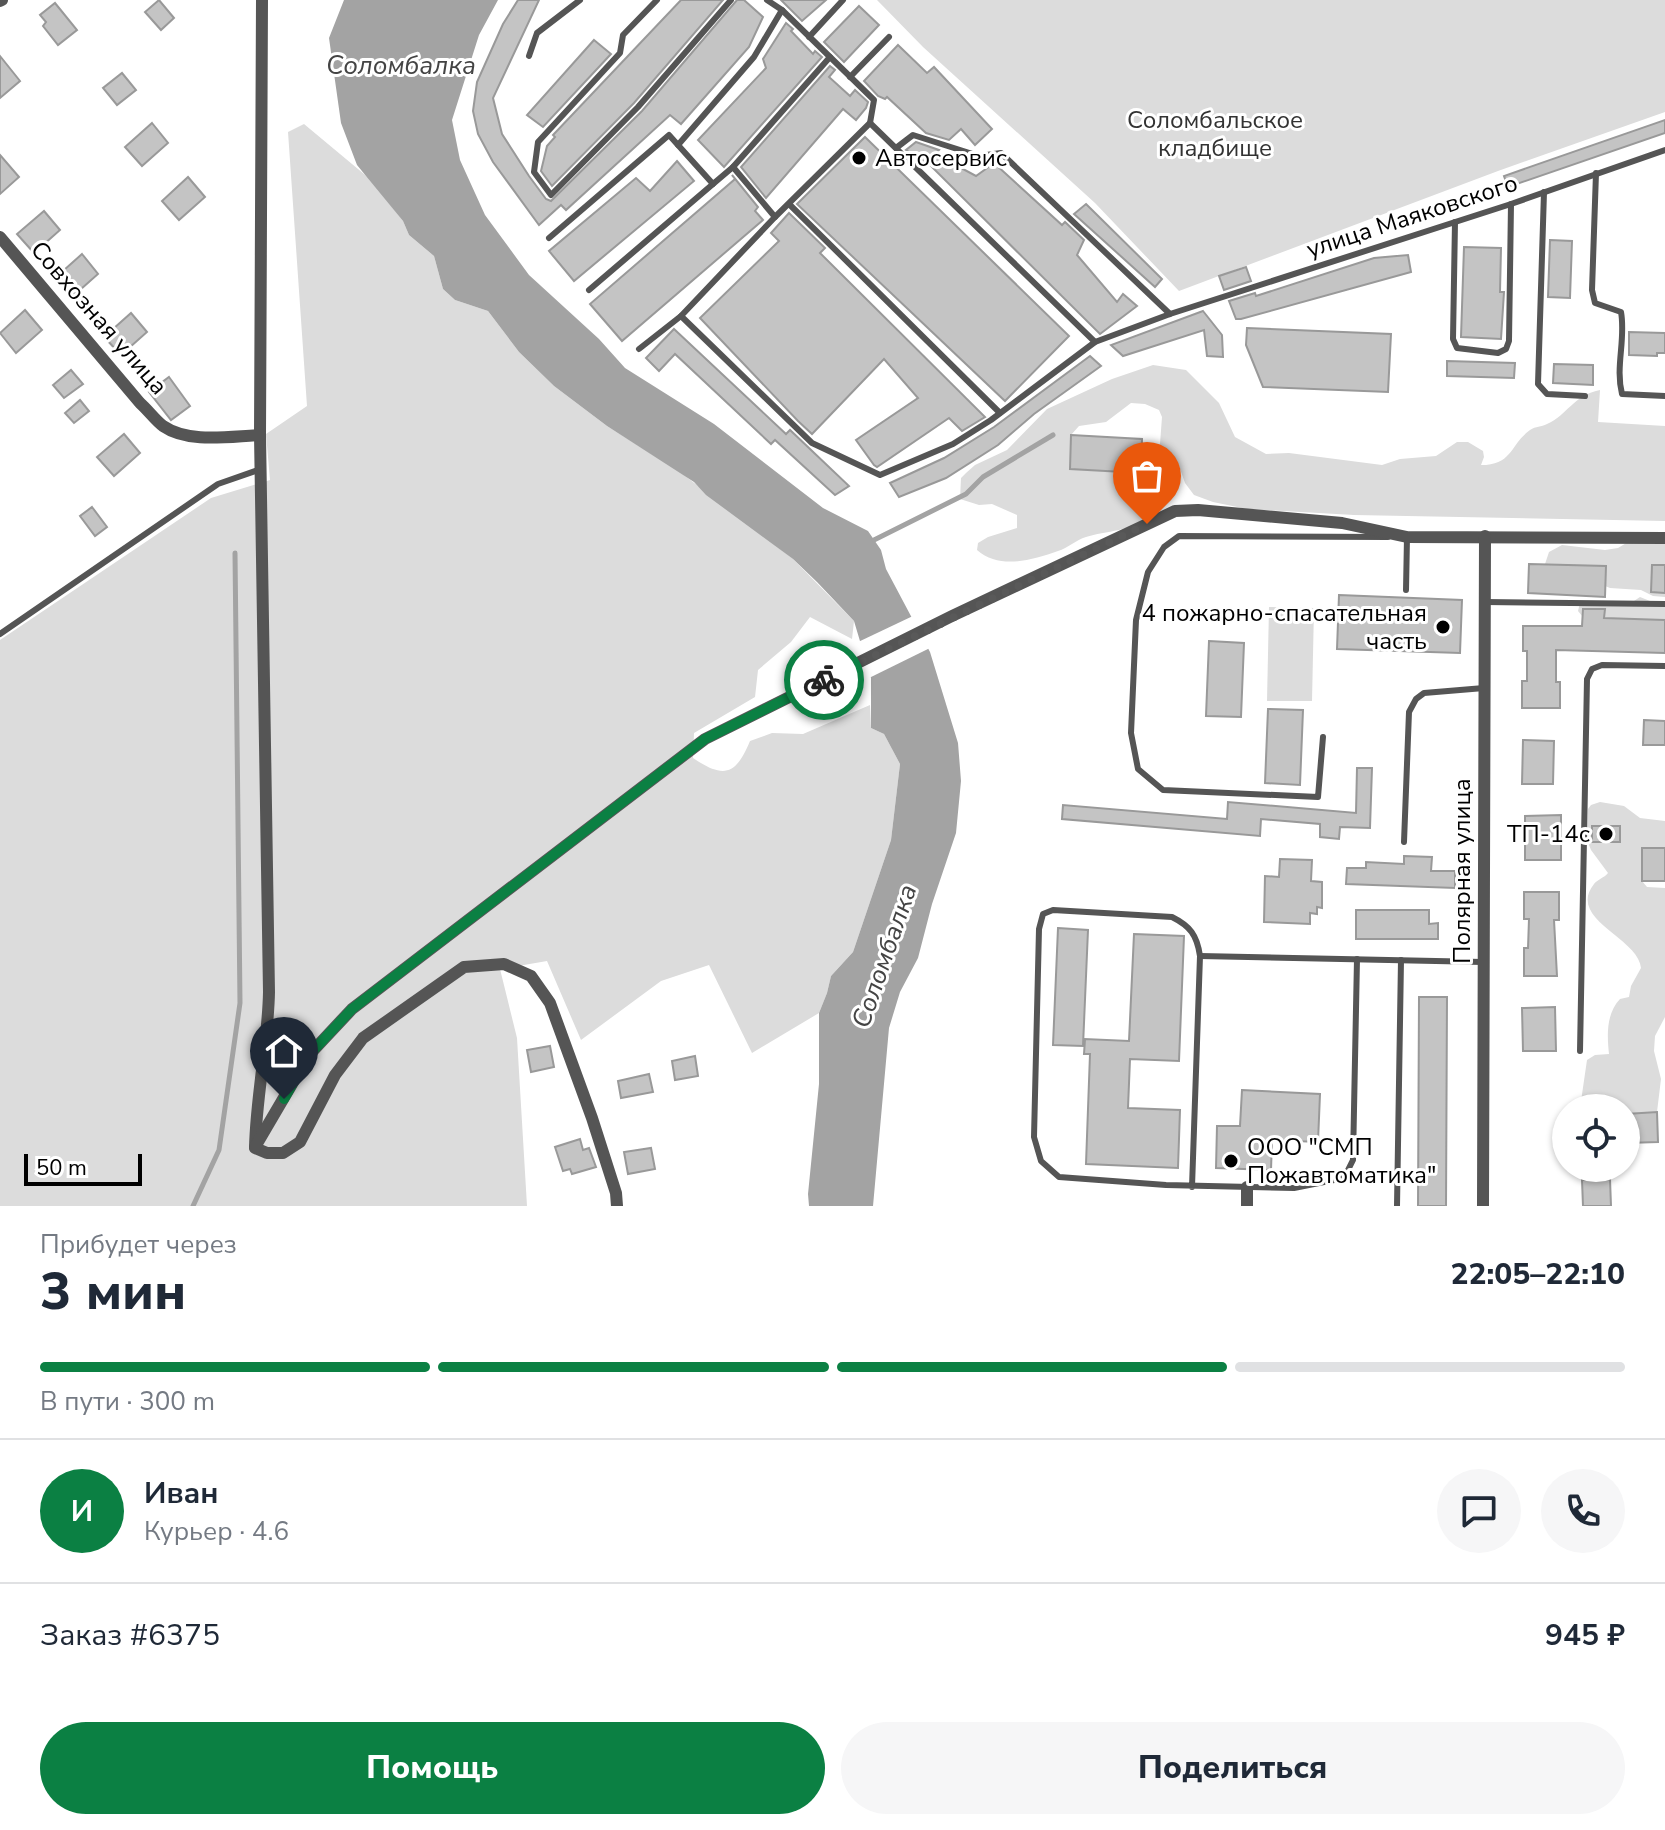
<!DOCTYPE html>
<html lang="ru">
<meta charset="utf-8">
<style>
:root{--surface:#fff;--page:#f6f6f7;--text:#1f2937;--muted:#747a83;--line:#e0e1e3;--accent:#0b8043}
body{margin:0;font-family:"Nunito Sans",sans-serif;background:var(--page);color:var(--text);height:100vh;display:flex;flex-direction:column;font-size:30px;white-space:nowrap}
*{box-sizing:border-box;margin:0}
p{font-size:26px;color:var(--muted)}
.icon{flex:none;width:44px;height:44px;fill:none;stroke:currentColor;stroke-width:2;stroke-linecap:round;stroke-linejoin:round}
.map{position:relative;height:1206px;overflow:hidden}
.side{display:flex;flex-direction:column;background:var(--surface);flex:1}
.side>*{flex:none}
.tools{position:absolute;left:1552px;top:1094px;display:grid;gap:16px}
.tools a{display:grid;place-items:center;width:88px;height:88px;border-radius:50%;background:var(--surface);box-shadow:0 2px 6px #0004;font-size:40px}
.scale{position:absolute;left:24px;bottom:20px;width:118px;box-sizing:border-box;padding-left:8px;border:4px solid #000;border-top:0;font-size:22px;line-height:28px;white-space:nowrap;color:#000;-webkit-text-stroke:6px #fff;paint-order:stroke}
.pin{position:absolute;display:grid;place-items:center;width:68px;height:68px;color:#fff;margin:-82px -34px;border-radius:50% 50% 50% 0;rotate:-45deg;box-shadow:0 0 8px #0007}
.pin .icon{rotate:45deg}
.courier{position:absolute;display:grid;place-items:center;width:80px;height:80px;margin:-40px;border:6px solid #0b8043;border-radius:50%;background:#fff;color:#222;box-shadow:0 2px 10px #0007}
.summary em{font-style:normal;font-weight:800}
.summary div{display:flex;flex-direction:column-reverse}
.summary{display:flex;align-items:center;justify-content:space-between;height:136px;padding:0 40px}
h1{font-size:52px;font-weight:800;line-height:60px}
.bar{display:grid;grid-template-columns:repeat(4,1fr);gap:12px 8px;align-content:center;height:96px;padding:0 40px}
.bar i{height:10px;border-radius:6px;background:var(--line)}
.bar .on{background:var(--accent)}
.bar p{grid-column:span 4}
.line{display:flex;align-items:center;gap:20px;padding:0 40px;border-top:2px solid var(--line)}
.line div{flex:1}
.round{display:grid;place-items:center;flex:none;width:84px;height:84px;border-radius:42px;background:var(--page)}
.cta{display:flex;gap:16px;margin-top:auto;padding:16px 40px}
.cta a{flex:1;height:92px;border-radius:48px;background:var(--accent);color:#fff;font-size:32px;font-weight:800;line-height:92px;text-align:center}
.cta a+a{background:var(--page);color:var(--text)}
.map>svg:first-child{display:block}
</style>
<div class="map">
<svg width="1665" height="1206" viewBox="0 0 1665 1206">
<rect width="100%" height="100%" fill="#fff"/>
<g fill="#dcdcdc">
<path d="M877 0H1665V112L1498 171 1179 291 1095 203 923 47Z"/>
<path d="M304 124 370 179 403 221 409 235 434 256 443 289 455 300 488 311 519 352 554 386 607 426 680 472 793 559 854 621 852 639 810 617 791 642 758 670 755 697 694 733 693 758C724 779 736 775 750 741L772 733 803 734 870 705 871 728 884 734 900 764 891 840 853 952 831 976 827 993 819 1013 752 1053 709 965 661 981 581 1040 547 961 500 969 517 1038 527 1206H0V640L211 498 270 480 266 434 307 406 288 132Z"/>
<path d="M1153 365 1186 370 1219 403 1235 437 1266 454 1289 453 1382 465 1400 459 1436 456 1457 442H1468L1483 451 1484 457 1481 465C1513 465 1510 444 1530 430 1536 426 1541 427 1547 424 1568 415 1572 396 1600 390L1598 422 1665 426V521L1354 515 1247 509 1213 502 1194 495 1185 483 1178 463 1162 451 1160 444 1162 417 1159 410 1145 404 1131 403 1106 422 1079 426 1071 435 1070 468C1092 471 1116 468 1137 473 1156 477 1164 501 1149 516 1134 531 1105 531 1086 537 1076 540 1068 548 1058 551 1032 560 1000 570 977 550L978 543 988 537 1017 528V515L992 504 979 505 960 499 961 478 966 473 975 465 1007 450 1047 409 1112 379Z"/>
<path d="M1665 541V597L1653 596 1641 590 1610 588 1605 586V566L1545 564 1549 552 1562 545 1605 550 1618 548 1628 542Z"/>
<path d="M1640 597 1650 601 1665 602V620L1583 617 1578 611 1580 603 1634 601Z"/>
<path d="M1269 607 1314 608 1312 701H1267Z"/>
<path d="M1600 802 1624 806 1640 818 1665 821V848L1642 849V881L1647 887 1665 888V1017L1655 1036 1654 1051 1661 1079 1657 1112 1626 1114V1108H1580L1587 1060 1595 1055 1609 1054C1607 1035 1606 1014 1620 999L1629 997 1631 986 1641 968C1639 938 1566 919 1594 884 1598 879 1604 878 1608 873L1591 850 1587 840 1588 809 1591 805Z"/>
</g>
<path fill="#a3a3a3" d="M344 0H498L479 35 452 120 460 160 485 215 529 275 599 339 625 368 714 424 823 508 868 531 881 550 886 569 930 652 958 743 961 781 956 833 932 904 918 958 900 992 889 1028 873 1206H809L808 1194 819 1084V1013L827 993 831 976 853 952 891 840 900 764 884 734 871 728V678L854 621 817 582 793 559 706 495 694 482 607 426 554 386 519 352 488 311 455 300 443 289 434 256 409 235 403 221 357 165 341 123 329 38Z"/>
<path fill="#fff" d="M915 615 932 647 867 679 856 643Z"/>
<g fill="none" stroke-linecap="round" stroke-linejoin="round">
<g stroke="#a3a3a3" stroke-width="5">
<path d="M874 540 966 494 983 477 1053 435"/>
<path d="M193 1206 219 1150 240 1003 235 553"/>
</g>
</g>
<g fill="#c4c4c4" stroke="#999" stroke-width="2">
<path d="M159 0 174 18 161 30 145 12Z"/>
<path d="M518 0H539L493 98 502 134 529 176 546 199 551 201 642 111 737 0H744L763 17 749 47 681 124 670 115 566 210 561 205 539 225 493 162 478 134 473 111 477 82 503 24Z"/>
<path d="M681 0H723L634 103 552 186 541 171 547 146 555 137 553 135Z"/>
<path d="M781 0H826L802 21Z"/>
<path d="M55 3 77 30 58 45 43 26 46 22 40 15Z"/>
<path d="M859 6 879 25 844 62 824 42Z"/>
<path d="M786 23 793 29 791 31 813 54 815 51 822 57 724 167 698 140 766 68 763 59Z"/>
<path d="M594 40 611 54 543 127 527 115Z"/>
<path d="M898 45 927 73 934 67 992 129 975 145 961 129 949 140 926 133 887 97 885 99 878 96 864 81Z"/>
<path d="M0 56 20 81 0 98Z"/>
<path d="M830 66 835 70 829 77 850 96 855 90 868 102 866 108 856 120 843 109 766 198 741 167Z"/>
<path d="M122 73 136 90 117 105 103 88Z"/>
<path d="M1665 120V133L1508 187 1504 176Z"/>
<path d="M152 123 168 143 142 166 125 147Z"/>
<path d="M865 137 1069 336 1005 401 797 204Z"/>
<path d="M916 142 939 150 935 154 976 176 994 163 1062 225 1065 222 1084 240 1077 255 1117 302 1123 294 1137 306 1100 334 931 166 906 150Z"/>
<path d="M0 155 19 177 0 194Z"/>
<path d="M677 161 694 181 574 281 549 251 636 178 650 191Z"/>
<path d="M732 175 758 207 755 211 763 220 622 341 590 304 735 179Z"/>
<path d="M188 177 205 197 179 220 162 201Z"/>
<path d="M1086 204 1162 279 1155 287 1074 214Z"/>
<path d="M44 211 60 230 34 253 17 234Z"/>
<path d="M789 213 825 248 820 253 985 417 962 431 949 418 877 467 874 465 856 440 918 398 884 359 812 434 798 421 700 318 779 241 771 233Z"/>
<path d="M1550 240 1572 241 1570 298 1548 297Z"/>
<path d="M1464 247 1501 248 1500 292H1504L1501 339 1461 337Z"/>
<path d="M82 254 98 274 72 297 55 278Z"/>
<path d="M1408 255 1411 272 1241 319H1236L1229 301 1255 293 1256 296 1374 258Z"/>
<path d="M1246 267 1251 281 1224 290 1219 276Z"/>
<path d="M25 310 42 330 16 353 0 333Z"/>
<path d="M1203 311 1222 335 1223 357 1207 356 1204 330 1123 356 1111 345Z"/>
<path d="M131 313 147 332 121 355 104 337Z"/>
<path d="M1247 328 1391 334 1388 392 1263 387 1246 345Z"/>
<path d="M674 329 786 434 790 430 849 486 835 495 775 440 771 444 675 354 659 371 646 358Z"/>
<path d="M1629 332 1665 333V353H1657V356L1629 355Z"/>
<path d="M1090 356 1101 366 1034 414 998 445 946 478 899 497 890 483 944 458 994 427Z"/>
<path d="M1447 361 1515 363 1514 378 1447 376Z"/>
<path d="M1554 364 1593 365V385L1553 383Z"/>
<path d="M71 370 83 384 64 398 53 385Z"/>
<path d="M169 377 190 406 171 420 149 392Z"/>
<path d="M80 400 89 411 74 423 65 413Z"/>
<path d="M124 434 140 453 114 476 97 457Z"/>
<path d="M1071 435 1142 439 1141 473 1070 469Z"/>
<path d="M92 507 107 527 95 536 80 516Z"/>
<path d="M1529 564 1606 566 1605 597 1528 593Z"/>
<path d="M1652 565H1665V593L1651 592Z"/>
<path d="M1339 595 1462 600 1460 653 1337 649Z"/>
<path d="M1583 609H1605L1604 618 1665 620V653L1556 650V682H1560V708H1522V681H1527V651H1523V626H1582Z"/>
<path d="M1209 641 1244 643 1241 717 1206 716Z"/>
<path d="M1268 709 1303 710 1300 785 1265 783Z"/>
<path d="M1644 720 1665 721V745H1643Z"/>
<path d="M1523 740 1554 741 1553 784H1522Z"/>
<path d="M1357 768H1372L1370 828 1340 827 1339 839 1320 837V824L1261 819 1260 836 1062 819 1063 805 1227 819 1228 802 1356 813Z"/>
<path d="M1561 815V860H1525V816Z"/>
<rect x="1592" y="826" width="28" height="16"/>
<rect x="1642" y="848" width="23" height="33"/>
<path d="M1404 856 1432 857 1431 871H1455V888L1346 884 1347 868H1366V862L1404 864Z"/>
<path d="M1280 859 1312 860 1311 881 1322 882V908L1317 907V914L1310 913V924L1264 922 1265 876 1279 877Z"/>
<path d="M1524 892H1559V920H1554L1557 976H1524V948H1528L1529 919H1524Z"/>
<path d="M1356 910H1429V924L1438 923V939H1356Z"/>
<path d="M1058 928 1088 930 1083 1046 1053 1045Z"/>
<path d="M1134 934 1184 936 1179 1061 1130 1059 1128 1108 1180 1110 1178 1168 1086 1164 1090 1054H1084L1085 1039 1129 1041Z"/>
<path d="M1419 997H1447L1446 1206H1418Z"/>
<path d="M1555 1007 1556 1051H1523L1522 1008Z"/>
<path d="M550 1046 554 1067 531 1072 527 1050Z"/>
<path d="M695 1056 698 1076 675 1080 672 1061Z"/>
<path d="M649 1074 653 1092 621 1098 618 1081Z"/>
<path d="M1242 1090 1320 1094 1318 1142 1272 1140 1271 1170 1216 1168 1217 1126H1240Z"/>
<path d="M1657 1112 1658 1142 1626 1143V1114Z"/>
<path d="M580 1139 583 1150 589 1148 596 1167 572 1174 570 1169 563 1171 555 1147Z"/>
<path d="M651 1148 655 1169 628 1174 624 1152Z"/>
<path d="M1610 1179 1611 1206H1583L1582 1180Z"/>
</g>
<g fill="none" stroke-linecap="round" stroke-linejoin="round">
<g stroke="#555" stroke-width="6">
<path d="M657 0 623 35 620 53 538 142 534 172 551 195 638 107 731 0"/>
<path d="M767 0 782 10 874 100 870 123"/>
<path d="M809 37 843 0"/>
<path d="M529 56 537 33 580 0"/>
<path d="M850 77 889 37"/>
<path d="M678 145 754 57 782 10"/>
<path d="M896 148 913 135 979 156 1001 153 1170 314"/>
<path d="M733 167 830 57"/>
<path d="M1596 173 1592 290 1595 303 1621 312C1626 339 1615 367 1622 394L1665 396"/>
<path d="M1544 192 1538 384 1547 394 1585 396"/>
<path d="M789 204 1000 413"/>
<path d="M775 217 870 123 1095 342"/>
<path d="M1455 222 1453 339 1457 348 1498 353 1506 349 1509 341 1511 204"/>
<path d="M549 238 669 135 713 184 733 167 775 217 681 316 812 443 880 475 953 444 991 420 1095 342 1170 314 1511 204 1665 150"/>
<path d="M589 290 713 184"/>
<path d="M639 349 681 316"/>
<path d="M1406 590 1407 537"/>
<path d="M1485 602 1665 604"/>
<path d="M0 634 218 484 261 469"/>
<path d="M1323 737 1318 797 1163 790 1138 769 1131 733 1136 620 1148 572 1164 547 1179 536 1388 537"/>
<path d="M1404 842 1409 712 1416 699 1424 693 1484 688"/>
<path d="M1200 956 1483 962"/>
<path d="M1580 1051 1587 679 1592 669 1602 665 1665 666"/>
<path d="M1192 1187 1200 956C1197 935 1190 926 1172 917L1053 910 1043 914 1039 929 1034 1137 1041 1161 1059 1177 1166 1185 1294 1188 1334 1180 1347 1172 1353 1160 1357 959"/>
<path d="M1397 1206 1401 960"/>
</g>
<g stroke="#555" stroke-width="12">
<path d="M262 0 260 435 269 992C268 1044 256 1096 255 1148L267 1153H283L300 1142 335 1075 363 1038 464 967 504 964 531 976 550 1003 592 1118 616 1193 617 1206"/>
<path d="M0 1 2 0"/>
<path d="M0 237 140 403C148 410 155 420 163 426 189 444 231 436 260 435"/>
<path d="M255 1147 309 1055 352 1009 705 739 952 616 1175 511 1198 510 1342 523 1407 537 1665 538"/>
<path d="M1247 1206V1187"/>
<path d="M1483 1206 1485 536"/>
</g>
</g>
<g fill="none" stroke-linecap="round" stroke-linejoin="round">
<path stroke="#595959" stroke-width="8" stroke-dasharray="0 14.4" d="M824 680 1147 524"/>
<path stroke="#0b8043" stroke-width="10" d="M284 1099 309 1055 352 1009 705 739 824 680"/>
</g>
<g fill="#000" stroke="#fff" stroke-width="3">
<circle cx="859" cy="158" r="8"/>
<circle cx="1443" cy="627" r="8"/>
<circle cx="1606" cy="834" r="8"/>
<circle cx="1231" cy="1161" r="8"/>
</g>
<g text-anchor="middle" stroke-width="6" stroke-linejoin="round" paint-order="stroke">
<g font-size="24" fill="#333" stroke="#fff">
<text x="1215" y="128">Соломбальское<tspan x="1215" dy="28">кладбище</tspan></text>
</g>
<g font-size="24" fill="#000" stroke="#fff" text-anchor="start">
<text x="875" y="166">Автосервис</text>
<text x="1427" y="621" text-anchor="end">4 пожарно-спасательная<tspan x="1427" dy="28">часть</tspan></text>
<text x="1590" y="842" text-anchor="end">ТП-14с</text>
<text x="1247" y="1155">ООО "СМП<tspan x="1247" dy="28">Пожавтоматика"</tspan></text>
</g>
<g font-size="24" fill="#000" stroke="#fff">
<text transform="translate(1412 216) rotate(-18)" y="8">улица Маяковского</text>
<text transform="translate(99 318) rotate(49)" y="8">Совхозная улица</text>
<text transform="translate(1462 871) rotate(-90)" y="8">Полярная улица</text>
</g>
<g font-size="26" font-style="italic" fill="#444" stroke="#fff">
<text x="401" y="74">Соломбалка</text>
<text transform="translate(884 956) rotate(-71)" y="9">Соломбалка</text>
</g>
</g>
</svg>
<div class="tools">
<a><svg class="icon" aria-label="locate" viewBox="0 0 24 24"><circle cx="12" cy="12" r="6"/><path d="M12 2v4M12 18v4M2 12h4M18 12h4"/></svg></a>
</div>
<div class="scale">50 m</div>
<div class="pin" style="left:1147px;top:524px;background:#ea580c"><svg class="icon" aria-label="bag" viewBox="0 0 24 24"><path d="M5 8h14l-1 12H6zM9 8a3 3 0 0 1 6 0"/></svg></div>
<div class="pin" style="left:284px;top:1099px;background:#1f2937"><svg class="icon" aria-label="home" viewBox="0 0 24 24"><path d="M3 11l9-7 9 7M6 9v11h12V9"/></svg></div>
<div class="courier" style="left:824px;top:680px"><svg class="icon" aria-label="bike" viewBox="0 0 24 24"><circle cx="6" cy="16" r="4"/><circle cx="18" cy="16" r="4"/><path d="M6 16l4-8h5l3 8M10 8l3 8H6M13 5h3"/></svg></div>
</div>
<section class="side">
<div class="summary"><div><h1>3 мин</h1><p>Прибудет через</p></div><em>22:05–22:10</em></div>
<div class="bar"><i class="on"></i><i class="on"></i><i class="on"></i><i></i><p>В пути · 300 m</p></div>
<div class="line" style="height:144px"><b class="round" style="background:var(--accent);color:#fff">И</b><div><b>Иван</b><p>Курьер · 4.6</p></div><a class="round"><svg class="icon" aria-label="chat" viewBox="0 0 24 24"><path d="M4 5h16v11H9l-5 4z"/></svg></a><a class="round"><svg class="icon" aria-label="phone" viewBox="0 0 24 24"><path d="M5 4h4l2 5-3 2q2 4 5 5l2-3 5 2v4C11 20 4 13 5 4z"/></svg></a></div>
<div class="line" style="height:104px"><div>Заказ #6375</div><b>945 ₽</b></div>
<div class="cta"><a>Помощь</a><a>Поделиться</a></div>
</section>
